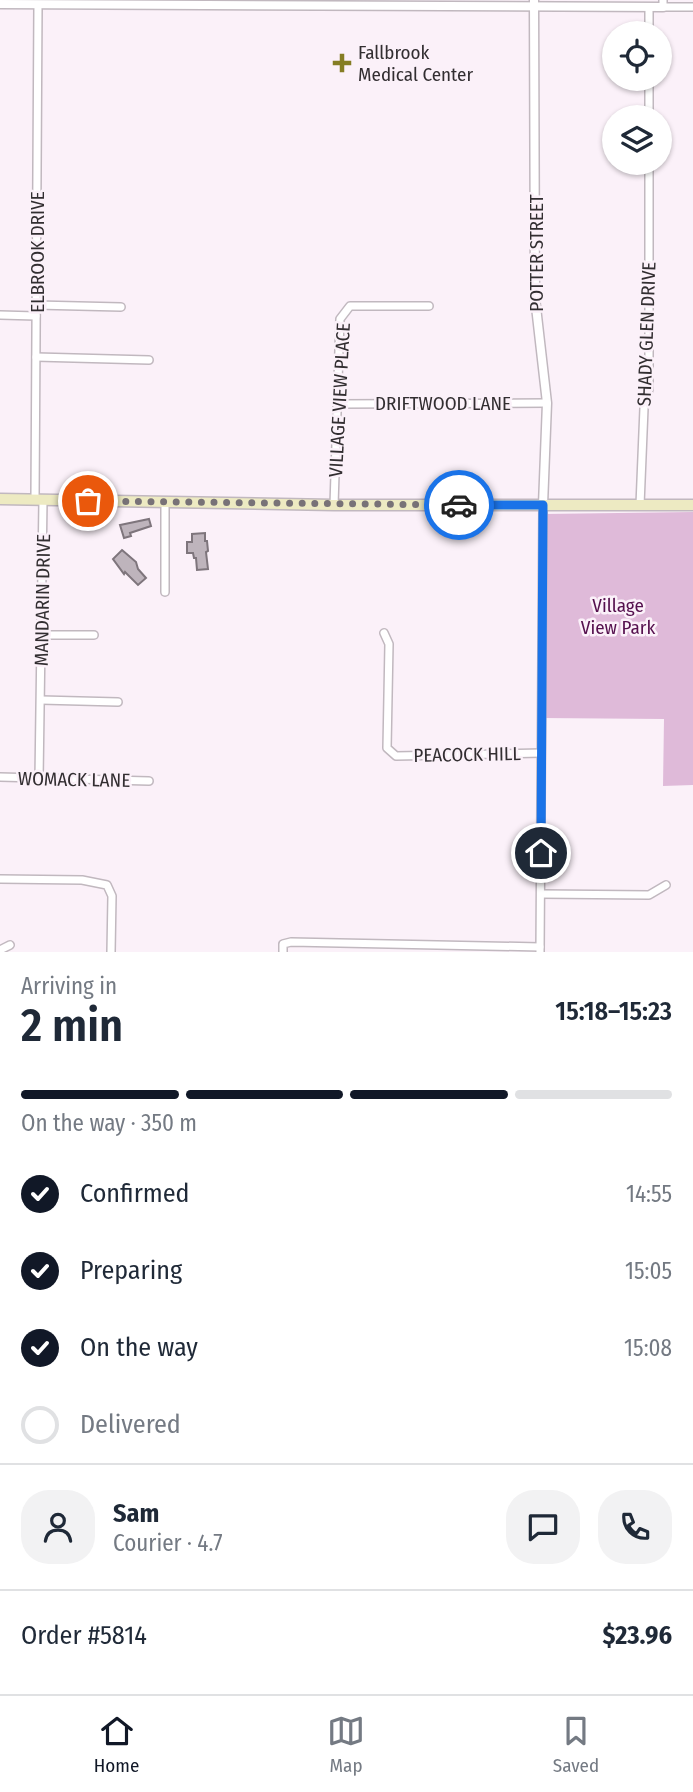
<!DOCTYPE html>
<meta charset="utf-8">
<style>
:root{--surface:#fff;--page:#f2f2f3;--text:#1f2937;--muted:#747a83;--line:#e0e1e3;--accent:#111827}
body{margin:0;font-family:"Fira Sans Condensed",sans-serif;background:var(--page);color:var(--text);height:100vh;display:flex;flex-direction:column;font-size:26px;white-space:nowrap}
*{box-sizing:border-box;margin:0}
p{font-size:23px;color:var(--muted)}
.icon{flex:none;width:38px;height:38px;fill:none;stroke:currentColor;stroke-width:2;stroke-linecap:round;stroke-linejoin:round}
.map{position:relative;height:952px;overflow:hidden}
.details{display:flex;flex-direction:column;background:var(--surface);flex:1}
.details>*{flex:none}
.fabs{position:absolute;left:602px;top:21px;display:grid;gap:14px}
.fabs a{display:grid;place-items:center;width:70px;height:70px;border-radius:50%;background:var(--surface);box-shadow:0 2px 5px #0004;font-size:35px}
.pin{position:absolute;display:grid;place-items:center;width:60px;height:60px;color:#fff;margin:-30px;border:4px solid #fff;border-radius:50%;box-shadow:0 2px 7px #0007}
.courier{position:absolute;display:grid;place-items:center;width:70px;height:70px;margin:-35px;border:5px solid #1a73e8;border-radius:50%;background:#fff;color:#222;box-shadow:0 2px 9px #0007}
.overview em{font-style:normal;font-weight:600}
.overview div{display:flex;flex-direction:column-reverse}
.overview{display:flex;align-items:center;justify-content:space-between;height:119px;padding:0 21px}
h1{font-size:46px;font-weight:600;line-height:52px}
.bar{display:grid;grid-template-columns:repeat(4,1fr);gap:10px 7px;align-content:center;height:84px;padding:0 21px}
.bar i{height:9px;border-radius:5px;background:var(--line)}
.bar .on{background:var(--accent)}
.bar p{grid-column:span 4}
.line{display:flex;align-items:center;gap:18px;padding:0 21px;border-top:2px solid var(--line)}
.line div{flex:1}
.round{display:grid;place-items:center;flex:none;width:74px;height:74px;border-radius:28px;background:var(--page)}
ol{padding:0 21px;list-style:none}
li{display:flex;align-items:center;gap:21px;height:77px}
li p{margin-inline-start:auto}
li .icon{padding:7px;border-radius:50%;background:var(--accent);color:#fff;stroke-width:4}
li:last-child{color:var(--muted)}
li i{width:38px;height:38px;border:4px solid var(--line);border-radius:50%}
.dock{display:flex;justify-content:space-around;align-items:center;height:98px;border-top:2px solid var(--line);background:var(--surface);font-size:19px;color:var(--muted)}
.dock a{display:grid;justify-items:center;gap:4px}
.dock .on{color:var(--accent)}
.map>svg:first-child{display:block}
</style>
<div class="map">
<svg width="693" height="952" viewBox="0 0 693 952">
<rect width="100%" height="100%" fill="#fbf1f9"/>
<path fill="#dfbad9" d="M693 512V785L663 786 664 719 542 718 544 514Z"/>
<g fill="#beb4bc" stroke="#7e757c" stroke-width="2">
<path d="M149 519 151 526 130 533 131 536 124 538 120 525Z"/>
<path d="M205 533V541H207L208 551 206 552 208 569 197 570 196 558H194L193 553H187V542H192V534Z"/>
<path d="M122 550 136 562 138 569 146 578 138 585 125 572 124 574 113 559Z"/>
</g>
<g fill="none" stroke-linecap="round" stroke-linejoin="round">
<g stroke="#c1b8bf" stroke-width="10">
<g id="minor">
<path d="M663 0V7H693"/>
<path d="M649 8V33"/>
<path d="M649 79V117"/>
<path d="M36 305 121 307"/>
<path d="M0 315 36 316"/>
<path d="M36 357 149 360"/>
<path d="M339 404 547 403"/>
<path d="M35 500 38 5"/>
<path d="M334 505 340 319 350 306H429"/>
<path d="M640 505 644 408 649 389V163"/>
<path d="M165 592V503"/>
<path d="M384 633 389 644 387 748 396 756 541 753"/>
<path d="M41 635H94"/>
<path d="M41 700 118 702"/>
<path d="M0 777 149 781"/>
<path d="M39 779 43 500"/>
<path d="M0 879 82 880 107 885 112 896 111 952"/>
<path d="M541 894 649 895 666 885"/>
<path d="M0 950 10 945"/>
<path d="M283 952V944L291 942 540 947"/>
<path d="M540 952 543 505"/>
</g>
</g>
<g stroke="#c1b8bf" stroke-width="11">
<g id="tertiary">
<path d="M534 0 535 298 547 403 543 505"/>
<path d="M0 4 663 7"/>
</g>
</g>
<g stroke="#c1b8bf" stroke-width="13">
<path id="secondary" d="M0 499 334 505H693"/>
</g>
<use href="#minor" stroke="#fff" stroke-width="7"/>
<use href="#tertiary" stroke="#fff" stroke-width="8"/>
<use href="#secondary" stroke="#edeac2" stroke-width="10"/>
</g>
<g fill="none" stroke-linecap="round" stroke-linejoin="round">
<path stroke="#787277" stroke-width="7" stroke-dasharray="0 12.6" d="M88 501 459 505"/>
<path stroke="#1a73e8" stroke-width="9" d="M459 505H543L541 853"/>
</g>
<path fill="#857d24" stroke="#fbf1f9" stroke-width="2.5" d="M338.5 52.5h7v7h7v7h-7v7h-7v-7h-7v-7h7z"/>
<g text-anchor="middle" stroke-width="5" stroke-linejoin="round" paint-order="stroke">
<g font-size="19" fill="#322e31" stroke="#fbf1f9" text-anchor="start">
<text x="358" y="59">Fallbrook<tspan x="358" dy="22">Medical Center</tspan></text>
</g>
<g font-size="19" fill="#322e31" stroke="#fbf1f9">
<text transform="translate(37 252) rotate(-90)" y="7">ELBROOK DRIVE</text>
<text transform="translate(536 253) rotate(-90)" y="7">POTTER STREET</text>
<text transform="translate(646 334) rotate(-88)" y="7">SHADY GLEN DRIVE</text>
<text transform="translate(339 400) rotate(-87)" y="7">VILLAGE VIEW PLACE</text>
<text x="443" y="410">DRIFTWOOD LANE</text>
<text transform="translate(42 600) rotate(-89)" y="7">MANDARIN DRIVE</text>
<text transform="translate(467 754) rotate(-1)" y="7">PEACOCK HILL</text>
<text transform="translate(74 779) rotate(1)" y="7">WOMACK LANE</text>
</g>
<g font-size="19" fill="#55104e" stroke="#fbf1f9">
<text x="618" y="612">Village<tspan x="618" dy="22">View Park</tspan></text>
</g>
</g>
</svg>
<div class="fabs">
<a><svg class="icon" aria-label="locate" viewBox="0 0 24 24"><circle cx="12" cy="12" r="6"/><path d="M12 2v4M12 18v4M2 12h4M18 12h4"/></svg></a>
<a><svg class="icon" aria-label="layers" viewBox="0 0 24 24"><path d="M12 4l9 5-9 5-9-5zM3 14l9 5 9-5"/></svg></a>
</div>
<div class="pin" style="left:88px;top:501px;background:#ea580c"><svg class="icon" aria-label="bag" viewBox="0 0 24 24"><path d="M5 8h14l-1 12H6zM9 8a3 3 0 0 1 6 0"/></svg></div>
<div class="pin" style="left:541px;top:853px;background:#1f2937"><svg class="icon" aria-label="home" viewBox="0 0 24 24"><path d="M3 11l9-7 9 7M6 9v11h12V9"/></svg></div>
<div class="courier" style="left:459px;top:505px"><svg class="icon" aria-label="car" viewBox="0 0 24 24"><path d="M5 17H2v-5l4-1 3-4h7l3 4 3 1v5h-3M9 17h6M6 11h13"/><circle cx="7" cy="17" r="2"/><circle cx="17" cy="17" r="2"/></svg></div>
</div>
<section class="details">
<div class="overview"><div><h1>2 min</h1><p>Arriving in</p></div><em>15:18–15:23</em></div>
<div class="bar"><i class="on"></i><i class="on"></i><i class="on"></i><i></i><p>On the way · 350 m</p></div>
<ol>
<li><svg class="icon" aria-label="check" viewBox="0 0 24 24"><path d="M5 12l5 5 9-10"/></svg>Confirmed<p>14:55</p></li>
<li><svg class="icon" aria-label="check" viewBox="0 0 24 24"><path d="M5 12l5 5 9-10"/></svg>Preparing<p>15:05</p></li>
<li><svg class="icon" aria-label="check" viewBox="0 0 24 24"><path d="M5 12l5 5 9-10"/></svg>On the way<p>15:08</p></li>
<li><i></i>Delivered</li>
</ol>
<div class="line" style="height:126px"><a class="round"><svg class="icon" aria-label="person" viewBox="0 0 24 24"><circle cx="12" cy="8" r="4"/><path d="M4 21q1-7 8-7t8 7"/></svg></a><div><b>Sam</b><p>Courier · 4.7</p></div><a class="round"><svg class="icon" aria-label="chat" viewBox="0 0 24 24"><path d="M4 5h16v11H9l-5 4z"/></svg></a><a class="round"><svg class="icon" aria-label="phone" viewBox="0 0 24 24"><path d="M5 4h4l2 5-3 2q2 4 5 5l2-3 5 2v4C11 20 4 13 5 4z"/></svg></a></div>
<div class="line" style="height:91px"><div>Order #5814</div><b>$23.96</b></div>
</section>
<nav class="dock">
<a class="on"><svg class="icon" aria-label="home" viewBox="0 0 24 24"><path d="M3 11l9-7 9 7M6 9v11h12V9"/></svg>Home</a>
<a><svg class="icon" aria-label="map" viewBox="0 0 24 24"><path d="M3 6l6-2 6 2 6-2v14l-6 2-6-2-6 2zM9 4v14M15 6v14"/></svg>Map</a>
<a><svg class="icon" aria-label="saved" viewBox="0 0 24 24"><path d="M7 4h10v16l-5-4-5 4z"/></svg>Saved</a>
</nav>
